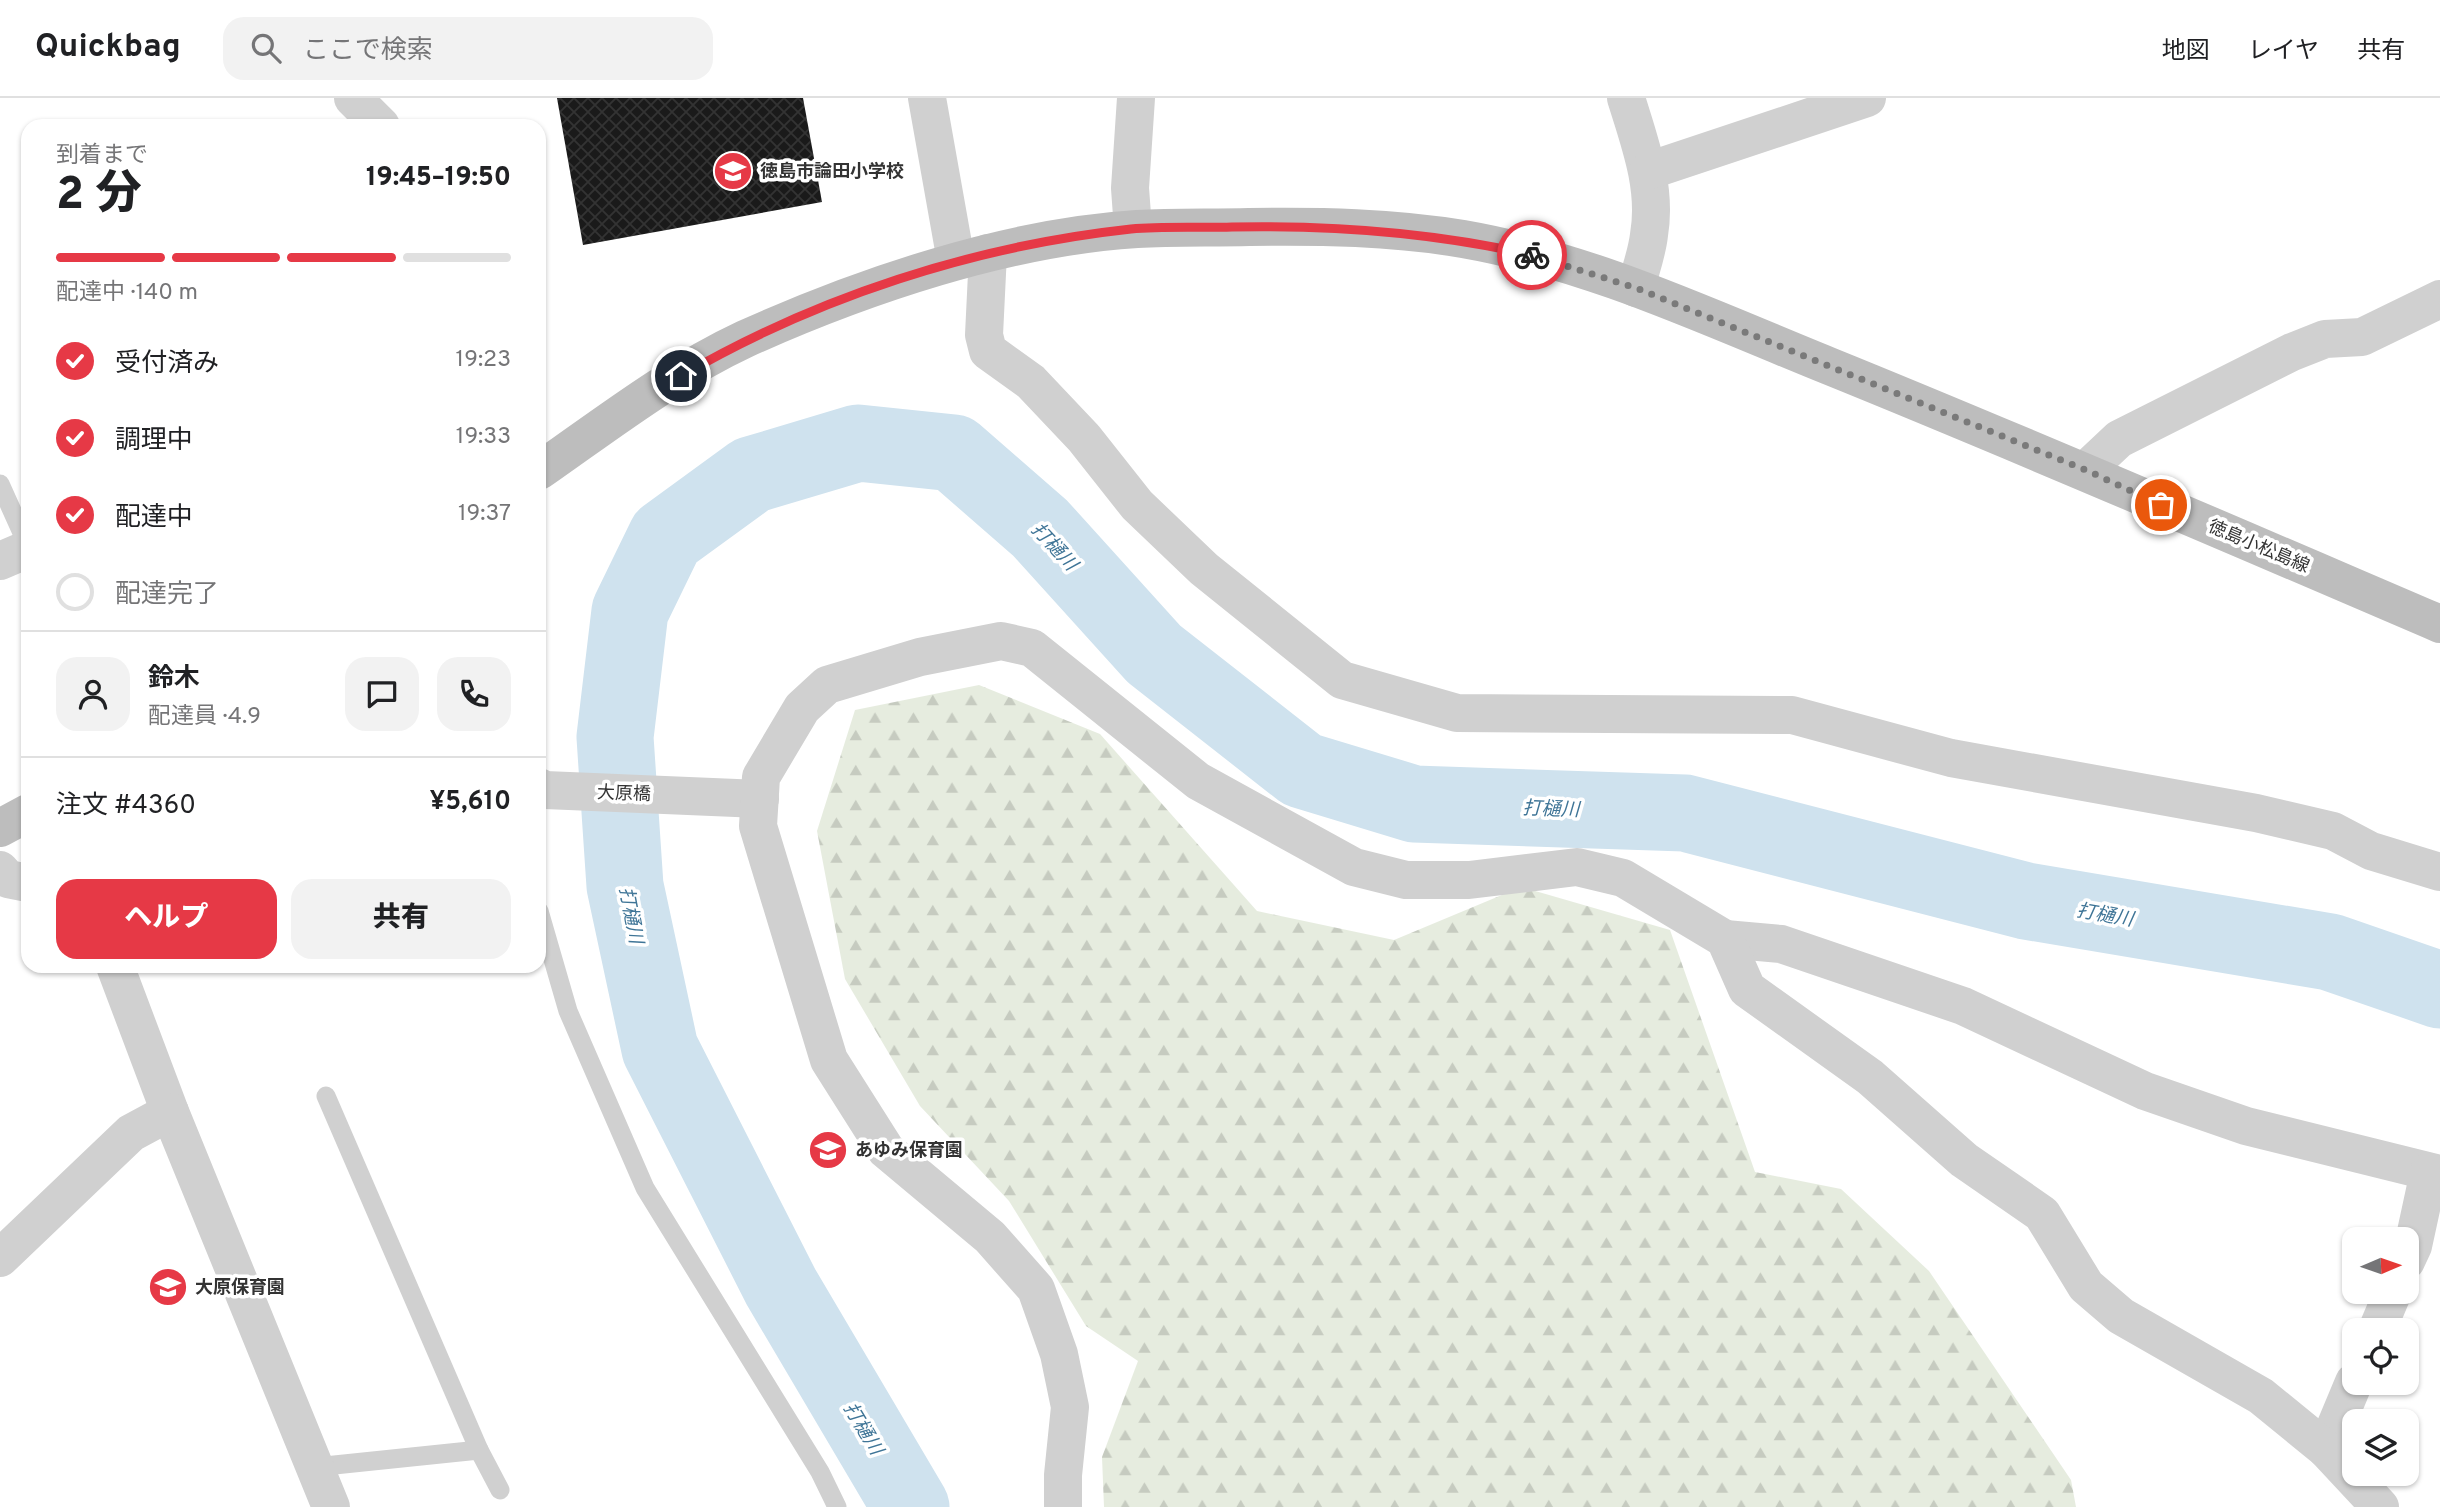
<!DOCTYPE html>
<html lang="ja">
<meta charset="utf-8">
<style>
:root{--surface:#fff;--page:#f2f2f2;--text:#202124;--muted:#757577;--line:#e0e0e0;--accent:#e63946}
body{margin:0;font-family:Overpass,"Noto Sans JP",sans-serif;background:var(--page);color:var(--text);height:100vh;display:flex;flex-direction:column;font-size:26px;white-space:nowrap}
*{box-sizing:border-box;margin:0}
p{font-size:23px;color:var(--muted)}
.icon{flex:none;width:38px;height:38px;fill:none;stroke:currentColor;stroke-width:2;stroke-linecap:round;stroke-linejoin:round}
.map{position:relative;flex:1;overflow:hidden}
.sheet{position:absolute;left:21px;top:21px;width:525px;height:854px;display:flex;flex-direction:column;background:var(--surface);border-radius:21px;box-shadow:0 2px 5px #0004}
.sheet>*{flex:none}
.needle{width:46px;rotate:88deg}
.controls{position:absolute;left:2342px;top:1129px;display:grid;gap:14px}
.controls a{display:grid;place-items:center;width:77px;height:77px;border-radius:14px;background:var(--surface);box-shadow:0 2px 5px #0004;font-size:35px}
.pin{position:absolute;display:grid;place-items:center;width:60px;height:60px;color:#fff;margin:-30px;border:4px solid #fff;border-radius:50%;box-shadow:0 2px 7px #0007}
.courier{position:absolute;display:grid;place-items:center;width:70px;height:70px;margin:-35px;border:5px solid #e63946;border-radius:50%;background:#fff;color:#222;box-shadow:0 2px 9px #0007}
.head em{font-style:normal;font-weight:800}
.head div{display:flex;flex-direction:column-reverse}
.head{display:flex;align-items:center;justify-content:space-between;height:119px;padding:0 35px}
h1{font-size:46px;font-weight:800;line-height:52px}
.bar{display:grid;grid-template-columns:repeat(4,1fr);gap:10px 7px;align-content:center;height:84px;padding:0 35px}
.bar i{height:9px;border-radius:5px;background:var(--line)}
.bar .on{background:var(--accent)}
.bar p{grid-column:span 4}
.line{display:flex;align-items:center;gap:18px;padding:0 35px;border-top:2px solid var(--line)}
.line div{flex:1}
.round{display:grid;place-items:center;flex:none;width:74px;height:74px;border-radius:21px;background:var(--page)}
ol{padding:0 35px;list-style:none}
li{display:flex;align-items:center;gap:21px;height:77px}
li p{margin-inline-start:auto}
li .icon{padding:7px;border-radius:50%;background:var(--accent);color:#fff;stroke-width:4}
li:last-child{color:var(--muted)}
li i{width:38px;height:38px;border:4px solid var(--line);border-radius:50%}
.action{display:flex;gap:14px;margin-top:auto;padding:14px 35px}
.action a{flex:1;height:80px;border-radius:21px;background:var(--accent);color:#fff;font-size:28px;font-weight:800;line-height:80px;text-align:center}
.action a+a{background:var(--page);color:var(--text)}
header{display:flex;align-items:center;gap:42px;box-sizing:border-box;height:98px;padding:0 35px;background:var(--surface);border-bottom:2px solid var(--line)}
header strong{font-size:33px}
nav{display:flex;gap:38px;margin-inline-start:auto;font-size:24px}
.search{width:490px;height:63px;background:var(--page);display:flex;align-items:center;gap:18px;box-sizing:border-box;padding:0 24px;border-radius:21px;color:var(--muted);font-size:26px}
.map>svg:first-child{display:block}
</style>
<header>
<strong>Quickbag</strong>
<div class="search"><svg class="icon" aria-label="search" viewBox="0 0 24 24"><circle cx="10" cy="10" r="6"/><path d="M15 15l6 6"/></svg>ここで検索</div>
<nav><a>地図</a><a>レイヤ</a><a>共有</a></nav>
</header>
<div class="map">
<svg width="2440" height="1409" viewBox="0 0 2440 1409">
<defs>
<pattern id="forest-firs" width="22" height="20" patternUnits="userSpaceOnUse" patternTransform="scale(1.75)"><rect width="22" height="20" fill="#e6ecdf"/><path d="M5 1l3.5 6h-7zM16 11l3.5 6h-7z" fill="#c6cbc0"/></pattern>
<pattern id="building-cross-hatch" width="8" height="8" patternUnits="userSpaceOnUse" patternTransform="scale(1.75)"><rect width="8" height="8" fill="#1a1a1a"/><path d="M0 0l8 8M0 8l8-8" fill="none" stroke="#333"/></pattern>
</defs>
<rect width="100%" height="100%" fill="#fff"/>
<path fill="url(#forest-firs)" d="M979 587 1100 636 1257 813 1394 842 1521 789 1670 832 1755 1074 1841 1091 1929 1173 2071 1382 2076 1409H1104L1102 1359 1138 1263 1086 1228 1009 1103 920 1008 845 881 817 733 855 612Z"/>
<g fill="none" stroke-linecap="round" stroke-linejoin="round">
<path stroke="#cfe2ee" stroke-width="77" d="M911 1409 781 1189 660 951 625 788 615 639 630 513 666 439 751 377 858 345 954 355 1040 430 1154 556 1302 672 1414 706 1685 715 2026 803 2330 854 2440 892"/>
</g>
<path fill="url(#building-cross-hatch)" d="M557 0H803L822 104 583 147Z"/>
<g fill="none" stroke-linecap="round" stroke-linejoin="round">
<g stroke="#d0d0d0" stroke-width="19">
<path d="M0 386 28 448"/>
<path d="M539 813 568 913 645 1090 820 1374 837 1409"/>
<path d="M326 998 479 1352"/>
<path d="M315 1369 479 1352 500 1392"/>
</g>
<g stroke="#d0d0d0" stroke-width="38">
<path d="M353 0 381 28"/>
<path d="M927 0 956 163"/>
<path d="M1626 0C1640 45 1657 90 1649 137 1647 155 1640 173 1636 190"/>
<path d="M1648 73 1867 0"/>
<path d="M1133 131 1130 90 1136 0"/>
<path d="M988 155 984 237 988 253 1031 284 1084 340 1137 407 1204 471 1342 582 1457 615 1792 617 1951 660 2256 715 2333 733 2371 753 2440 774"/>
<path d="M2086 372 2119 341 2292 254 2325 241 2362 239 2440 201"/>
<path d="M0 463 28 451"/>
<path d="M539 689 545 692 760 701"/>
<path d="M0 772 8 781 28 785"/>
<path d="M1725 841 1781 846 1963 908 2145 993 2246 1028 2440 1076"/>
<path d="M115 868 170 1014 331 1409"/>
<path d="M0 1160 131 1035 170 1014"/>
<path d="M2406 1163 2413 1148 2429 1074"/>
<path d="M2377 1232 2393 1194"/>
<path d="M2354 1284 2326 1351 2380 1409"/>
<path d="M1063 1409V1377L1070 1309 1059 1256 1036 1191 990 1139 886 1052 829 962 758 728 761 679 802 610 827 587 920 559 1001 543 1032 550 1198 683 1354 769 1406 782H1469L1577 769 1623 780 1725 841 1747 891 1870 979 1964 1062 2042 1116 2086 1188 2121 1218 2261 1298 2326 1351"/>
</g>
<g stroke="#bdbdbd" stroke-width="38">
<path d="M539 373C605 327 672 275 745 241 863 188 1007 139 1137 131 1174 129 1212 130 1249 129 1320 128 1392 129 1463 141 1590 163 1710 220 1829 268 2034 351 2237 439 2440 526"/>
<path d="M0 730 28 715"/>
</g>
</g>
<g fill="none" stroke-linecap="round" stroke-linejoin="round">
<path stroke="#7a7a7a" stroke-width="7" stroke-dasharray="0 12.6" d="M1532 157 1636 190 2086 372 2161 407"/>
<path stroke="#e63946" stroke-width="9" d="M681 278C817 199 974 148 1131 131 1164 128 1199 130 1232 129 1334 127 1432 134 1532 157"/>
</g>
<defs>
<g id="school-disc" transform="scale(2.0125)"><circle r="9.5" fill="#e63946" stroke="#fff"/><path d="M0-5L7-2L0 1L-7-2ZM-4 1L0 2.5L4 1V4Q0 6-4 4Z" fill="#fff"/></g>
</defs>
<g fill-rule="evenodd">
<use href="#school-disc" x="733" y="73"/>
<use href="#school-disc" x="828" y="1052"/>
<use href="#school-disc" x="168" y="1189"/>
</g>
<g text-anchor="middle" stroke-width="7" stroke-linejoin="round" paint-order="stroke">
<g font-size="18" font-weight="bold" fill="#333" stroke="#fff" text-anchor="start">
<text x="760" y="79">徳島市論田小学校</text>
<text x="855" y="1058">あゆみ保育園</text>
<text x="195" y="1195">大原保育園</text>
</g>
<g font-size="18" fill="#333" stroke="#fff">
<text transform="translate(2259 448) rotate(23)" y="6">徳島小松島線</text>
<text transform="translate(624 695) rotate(2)" y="6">大原橋</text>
</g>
<g font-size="19" font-style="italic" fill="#3f7597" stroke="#fff">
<text transform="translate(1055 448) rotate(47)" y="7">打樋川</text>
<text transform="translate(1551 710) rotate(2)" y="7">打樋川</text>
<text transform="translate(2105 816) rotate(10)" y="7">打樋川</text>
<text transform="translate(632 817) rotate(79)" y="7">打樋川</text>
<text transform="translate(864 1330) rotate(59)" y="7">打樋川</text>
</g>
</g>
</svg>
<div class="controls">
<a><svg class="needle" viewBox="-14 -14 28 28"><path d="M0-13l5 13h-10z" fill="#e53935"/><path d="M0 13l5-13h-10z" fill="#757577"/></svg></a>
<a><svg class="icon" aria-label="locate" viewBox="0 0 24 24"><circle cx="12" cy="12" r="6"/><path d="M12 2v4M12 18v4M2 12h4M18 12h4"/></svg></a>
<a><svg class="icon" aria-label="layers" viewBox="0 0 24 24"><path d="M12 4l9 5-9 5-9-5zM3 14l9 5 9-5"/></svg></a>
</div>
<div class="pin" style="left:2161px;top:407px;background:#ea580c"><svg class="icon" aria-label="bag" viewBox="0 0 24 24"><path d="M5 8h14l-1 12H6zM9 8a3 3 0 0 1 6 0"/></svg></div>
<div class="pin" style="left:681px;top:278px;background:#1f2937"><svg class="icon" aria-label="home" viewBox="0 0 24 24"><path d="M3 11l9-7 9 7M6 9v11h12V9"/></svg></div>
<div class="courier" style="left:1532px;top:157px"><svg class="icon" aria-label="bike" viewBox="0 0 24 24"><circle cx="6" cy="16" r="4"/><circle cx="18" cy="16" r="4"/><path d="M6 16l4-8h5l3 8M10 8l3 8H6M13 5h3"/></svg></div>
<section class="sheet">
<div class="head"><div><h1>2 分</h1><p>到着まで</p></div><em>19:45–19:50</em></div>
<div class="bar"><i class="on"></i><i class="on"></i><i class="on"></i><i></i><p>配達中 · 140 m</p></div>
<ol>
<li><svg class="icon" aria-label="check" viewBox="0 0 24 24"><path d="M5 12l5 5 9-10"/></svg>受付済み<p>19:23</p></li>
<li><svg class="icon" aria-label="check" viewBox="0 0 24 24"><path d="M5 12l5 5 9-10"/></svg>調理中<p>19:33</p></li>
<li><svg class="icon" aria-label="check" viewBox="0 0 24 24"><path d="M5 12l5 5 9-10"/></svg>配達中<p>19:37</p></li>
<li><i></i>配達完了</li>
</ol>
<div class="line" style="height:126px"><a class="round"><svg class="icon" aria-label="person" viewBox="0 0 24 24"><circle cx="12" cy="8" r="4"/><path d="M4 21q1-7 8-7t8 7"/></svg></a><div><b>鈴木</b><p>配達員 · 4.9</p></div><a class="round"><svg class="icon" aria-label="chat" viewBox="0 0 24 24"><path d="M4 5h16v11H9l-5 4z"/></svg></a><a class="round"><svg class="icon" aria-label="phone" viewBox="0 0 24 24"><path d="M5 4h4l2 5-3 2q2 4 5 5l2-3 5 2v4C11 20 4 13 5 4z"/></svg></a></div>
<div class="line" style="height:91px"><div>注文 #4360</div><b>¥5,610</b></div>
<div class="action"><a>ヘルプ</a><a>共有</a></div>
</section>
</div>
